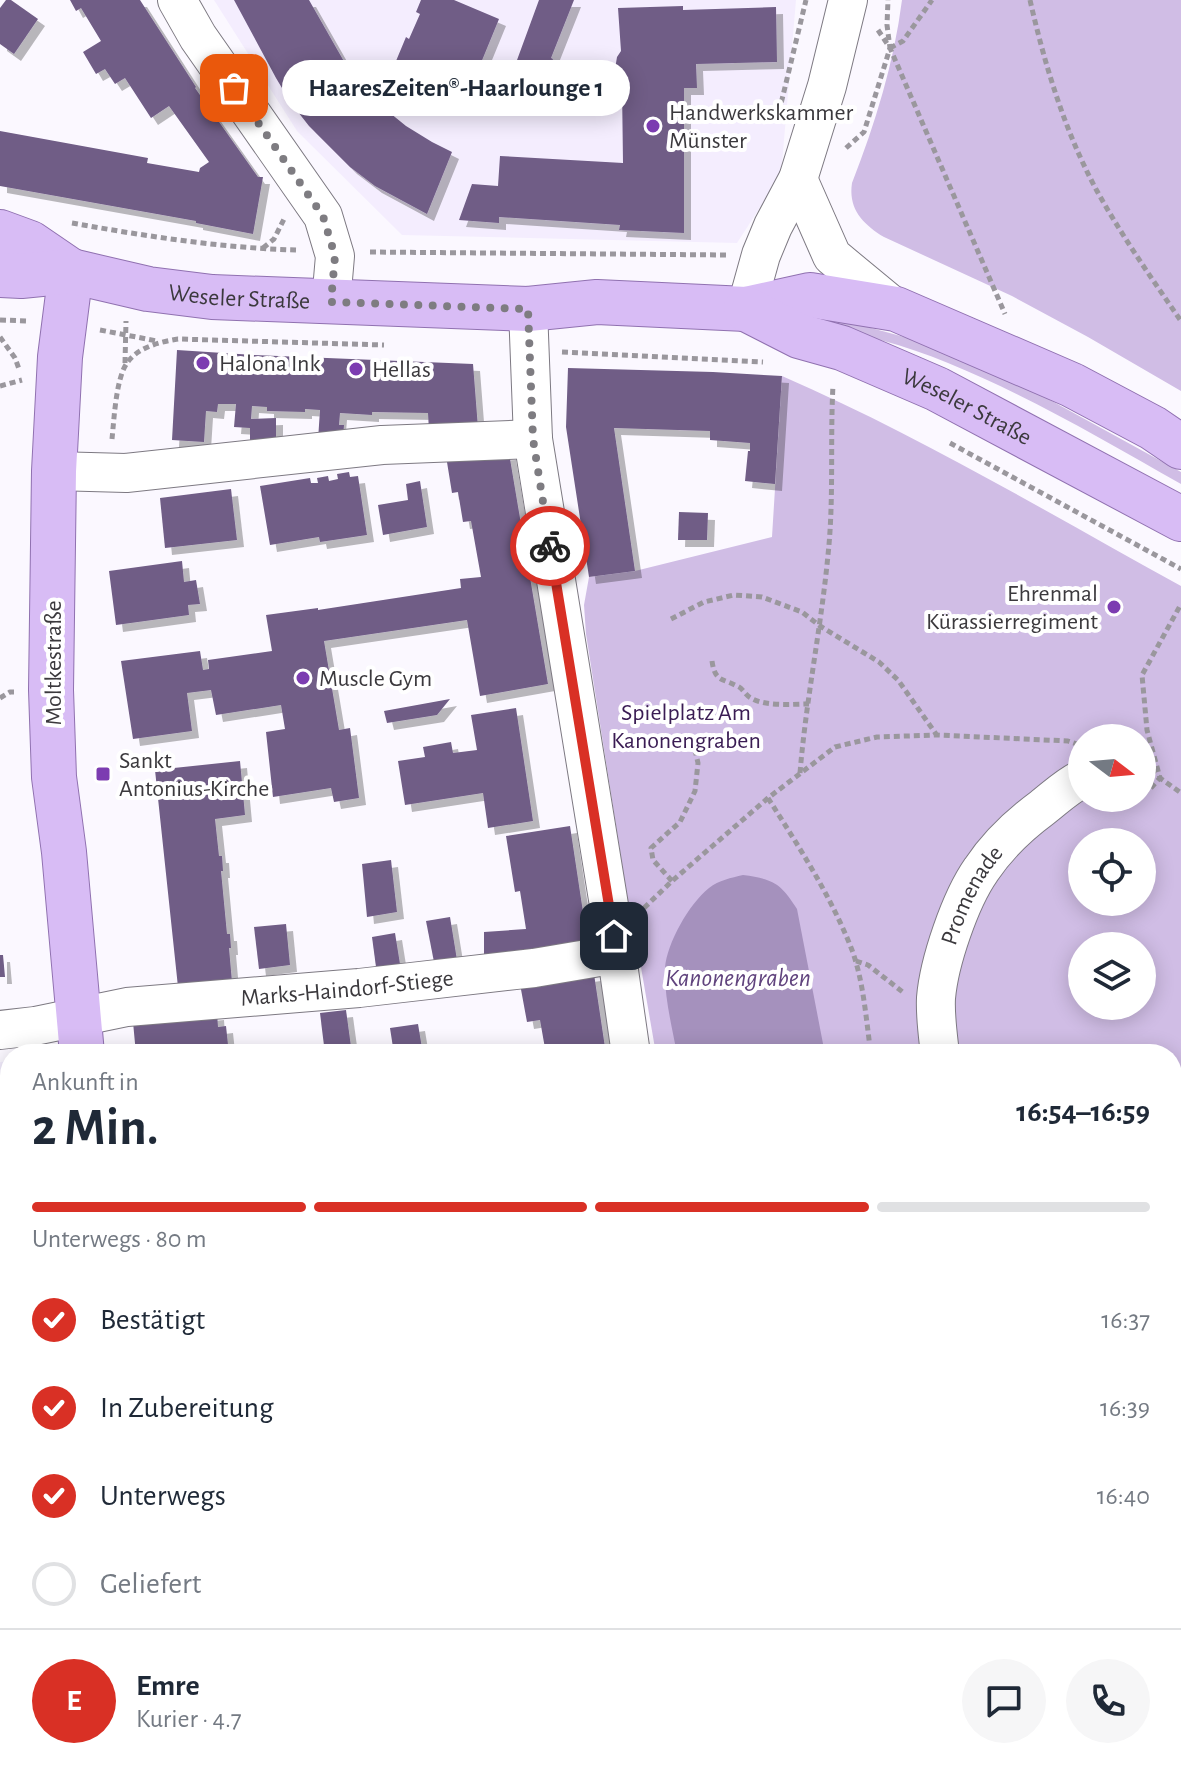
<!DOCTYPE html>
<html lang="de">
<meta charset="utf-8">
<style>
:root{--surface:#fff;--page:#f6f6f7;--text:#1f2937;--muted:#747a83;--line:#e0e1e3;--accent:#d93025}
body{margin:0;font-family:"Alegreya Sans",sans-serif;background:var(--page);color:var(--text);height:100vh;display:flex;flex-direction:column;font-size:30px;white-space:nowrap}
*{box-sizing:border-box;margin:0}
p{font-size:26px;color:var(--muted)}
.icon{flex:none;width:44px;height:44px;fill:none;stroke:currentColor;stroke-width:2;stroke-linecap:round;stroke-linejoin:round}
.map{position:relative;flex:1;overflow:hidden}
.details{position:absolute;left:0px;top:1044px;width:1182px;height:744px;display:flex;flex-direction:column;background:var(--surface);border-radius:32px 32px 0 0;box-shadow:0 4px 20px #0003}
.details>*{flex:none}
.needle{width:52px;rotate:106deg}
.tools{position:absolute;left:1068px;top:724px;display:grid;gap:16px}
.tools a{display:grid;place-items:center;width:88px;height:88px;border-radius:50%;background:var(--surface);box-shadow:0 4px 20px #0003;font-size:40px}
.pin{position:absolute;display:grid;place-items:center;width:68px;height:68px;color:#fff;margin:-34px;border-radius:16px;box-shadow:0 4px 12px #0006}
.courier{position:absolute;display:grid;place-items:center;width:80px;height:80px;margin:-40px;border:6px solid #d93025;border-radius:50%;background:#fff;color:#222;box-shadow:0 2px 10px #0007}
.bubble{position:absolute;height:56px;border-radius:28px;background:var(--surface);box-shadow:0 4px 20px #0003;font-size:26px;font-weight:600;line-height:56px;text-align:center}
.overview em{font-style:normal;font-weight:600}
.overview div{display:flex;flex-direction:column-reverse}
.overview{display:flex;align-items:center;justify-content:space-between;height:136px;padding:0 32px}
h1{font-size:52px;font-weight:600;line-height:60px}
.bar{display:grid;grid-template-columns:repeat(4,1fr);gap:12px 8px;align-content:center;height:96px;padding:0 32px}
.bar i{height:10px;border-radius:6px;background:var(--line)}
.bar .current{background:var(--accent)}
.bar p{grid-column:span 4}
.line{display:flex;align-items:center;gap:20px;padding:0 32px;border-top:2px solid var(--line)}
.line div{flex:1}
.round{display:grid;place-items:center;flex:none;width:84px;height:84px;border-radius:42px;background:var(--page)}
ol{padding:0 32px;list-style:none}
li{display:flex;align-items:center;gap:24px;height:88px}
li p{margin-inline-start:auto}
li .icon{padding:8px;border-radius:50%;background:var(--accent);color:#fff;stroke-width:4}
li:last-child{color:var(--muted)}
li i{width:44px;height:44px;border:4px solid var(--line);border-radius:50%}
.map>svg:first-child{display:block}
</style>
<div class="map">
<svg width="1181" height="1788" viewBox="0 0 1181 1788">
<defs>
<filter id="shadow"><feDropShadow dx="7" dy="7" stdDeviation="0" flood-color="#0004"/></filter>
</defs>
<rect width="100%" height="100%" fill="#fbf8ff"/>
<g fill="#f4edfe">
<path d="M214 0H796L781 175 737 243 402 235 297 131Z"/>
<path d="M10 1061V1165L0 1166V1062Z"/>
</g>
<g fill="#d0bde5" fill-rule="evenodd">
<path d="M902 0H1181V391L1088 337 1012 296 884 237C863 224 848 209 852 183 875 124 894 63 902 0Z"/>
<path d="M816 313 919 341 1041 395 1181 472V484C1105 441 1029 396 948 363 905 345 860 334 814 323Z"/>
<path d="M782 376C920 436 1050 514 1181 586V1269L1172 1283V1054H656L638 950 631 922 586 634 584 605 589 577 635 571 772 537ZM1082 738H1142V798H1082ZM1082 842H1142V902H1082ZM1082 946H1142V1006H1082Z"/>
<path d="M644 1778H900L893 1788H638Z"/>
</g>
<path fill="#a591bd" d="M743 875C773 879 781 883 797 909L825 1054H677C672 1027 664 996 665 968 667 943 689 904 709 888 719 880 731 878 743 875Z"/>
<g fill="#705d86" filter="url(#shadow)">
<path d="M6 0H11L38 19 14 54 0 44V8Z"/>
<path d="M70 0H140L196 87 195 88 258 177H263L253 234 196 223V221L0 186V131L148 158 147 163 199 172 200 168 209 162 169 106 151 118 125 78 115 84 105 69 96 74 83 52 101 41 81 8 76 11Z"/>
<path d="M234 0H309L346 65 374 100 406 126 432 142 452 152 427 214 375 186 350 167 309 126 291 103 276 78Z"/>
<path d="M421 0H454L499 19 469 92 396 61 406 37 409 39 420 14 416 12Z"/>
<path d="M539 0H574L551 58 553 59 545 82 513 71Z"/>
<path d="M683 6V10L776 7 777 62 696 64 697 88H684V233L619 230 620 225 499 217V223L459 220 472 184 498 186 500 156 623 163 622 87 616 76 615 69 617 57 621 51 618 8Z"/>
<path d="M177 350 254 355 473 364 478 428 429 431 428 413 372 412V415L340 413 339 425H344L343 438 318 440 320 410 305 409V412L267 411V407L252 406 251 419 276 418V445L250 448V428L234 427 236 404H218L217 412 206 411 204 442 172 440Z"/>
<path d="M568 368 713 372 782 376 775 484 745 481 748 451H750V443L710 440V431L614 428 635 571 589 577 566 427Z"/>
<path d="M509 453 548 684 480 696 467 620 324 641 339 730 350 728 359 798 334 802 331 788 273 797 266 732 285 729 281 705 216 715 211 690 187 693 192 731 133 739 121 661 200 651 203 670 209 669 208 660 272 651 266 615 318 608V610L461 588 460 579 481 577 471 521 463 522 458 492 452 493 446 456Z"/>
<path d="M349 472 350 477 358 476 367 535 320 542 319 537 270 545 260 486 310 478 311 483H318L317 478 328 476 329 481 338 479 337 474Z"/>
<path d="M420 481 427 527 383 535 378 505 408 500 406 484Z"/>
<path d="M231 489 237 540 165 548 160 498Z"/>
<path d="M679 512 708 513 707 540H678Z"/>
<path d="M182 561 184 582 196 580 200 604 188 605 189 615 116 625 109 571Z"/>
<path d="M450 699 437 715 387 723 384 711Z"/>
<path d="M516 708 533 821 488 828 483 793 405 805 398 761 425 757 423 747 451 742 453 753 477 750 471 715Z"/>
<path d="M240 761 245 815 215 819 219 856H222L223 871H221L227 934H230L231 948H229L232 982 178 987 155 770Z"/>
<path d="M570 826 588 945 484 958V932L526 929 520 891 515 892 506 836Z"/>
<path d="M391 860 397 912 367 917 362 864Z"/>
<path d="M450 917 457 960 434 962 426 921Z"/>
<path d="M286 924 290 965 259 969 254 927Z"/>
<path d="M395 933 400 964 376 967 372 937Z"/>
<path d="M0 955H3L5 977H0Z"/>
<path d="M594 974 606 1054H546L540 1020 527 1022 520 984Z"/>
<path d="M346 1010 352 1054H325L320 1013Z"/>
<path d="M217 1013 218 1027 226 1026 229 1054H136L133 1022Z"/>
<path d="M418 1024 423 1054H394L390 1028Z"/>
<path d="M10 1199V1332L5 1331 2 1303 0 1304V1200Z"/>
<path d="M1179 1327 1181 1329V1418L1172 1427V1334Z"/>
<path d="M0 1369 10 1371V1563L0 1561Z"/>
<path d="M1172 1474 1181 1483V1517L1176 1522 1172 1517Z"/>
<path d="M1172 1542 1181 1551V1723L1172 1734V1568L1177 1562 1172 1557Z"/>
<path d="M0 1619 10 1622 1 1655 0 1654Z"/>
<path d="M71 1778H132L129 1788H67Z"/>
<path d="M192 1778H299L300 1788H177V1780Z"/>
<path d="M308 1778H384V1780L369 1782 370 1788H331V1786L309 1788Z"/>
<path d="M402 1778H423L424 1788H403Z"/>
<path d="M521 1778 529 1783 532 1778H565L559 1788H515Z"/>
<path d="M980 1778H987L1000 1788H972Z"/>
<path d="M1053 1778H1133L1124 1788H1044Z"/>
</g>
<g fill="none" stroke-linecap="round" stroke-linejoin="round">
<g stroke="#7d7982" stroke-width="40">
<g id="minor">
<path d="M177 0 198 37 323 216 335 256 331 302"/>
<path d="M798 179 832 256 896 309"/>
<path d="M528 309 533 439 614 936 631 1054"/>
<path d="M746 309 761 255 773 226 798 179 827 86 848 0"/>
<path d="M54 471 126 473 382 445 533 439"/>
<path id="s1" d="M0 1030 35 1026 127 1007 359 988 534 968 617 954"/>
<path id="s2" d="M940 1054C938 1036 935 1016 936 998 939 962 960 900 981 870 997 846 1019 825 1042 808 1055 798 1067 786 1082 779"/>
<path d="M1172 1441 1181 1432"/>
<path d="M1172 1771 1181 1762"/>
<path d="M607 1788 613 1778"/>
<path d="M823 1788 830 1778"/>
</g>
</g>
<g stroke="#9071b0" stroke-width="46">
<g id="major">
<path d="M0 232 30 243 71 271"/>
<path d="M71 271 60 357 54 471 51 690 54 777 64 852 82 1054"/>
<path id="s3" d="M0 275 21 276 71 271 148 289 212 297 528 309 597 302 746 309 810 295 896 309 1072 385 1153 428 1181 447"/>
<path id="s4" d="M746 309 799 336 842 348 937 389 1181 519"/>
<path d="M5 1788 10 1771"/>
</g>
</g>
<g stroke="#9a979d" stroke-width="5" stroke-dasharray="6 4" stroke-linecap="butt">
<path d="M1030 0C1045 66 1065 132 1097 191 1122 236 1152 279 1181 321"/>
<path d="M878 30 890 48 1005 314"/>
<path d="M890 48 903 41 932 0"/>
<path d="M779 112 806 0"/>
<path d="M846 148 864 132 890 48 887 25 888 0"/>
<path d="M72 223C145 236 221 248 296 250"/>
<path d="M263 248 274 239 284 219"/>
<path d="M370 252 728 255"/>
<path d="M0 320 27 321"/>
<path d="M100 330 157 341"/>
<path d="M0 337 15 358 19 369"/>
<path d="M562 352 763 362"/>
<path d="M125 363 126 321"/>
<path d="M0 386 22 380"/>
<path d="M112 439C114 420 116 378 127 363 138 347 160 342 178 339L384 345"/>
<path d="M950 443 1181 569"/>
<path d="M671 619 704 602 734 595 762 597 802 612 820 626 879 662 898 680 936 734"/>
<path d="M712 661C715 682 722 678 737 686 743 688 745 695 751 698 766 707 792 704 809 704"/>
<path d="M0 698 10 692H14"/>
<path d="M1142 765 1181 793"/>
<path d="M800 773C806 700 821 628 828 555 834 499 830 442 833 385"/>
<path d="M1142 792 1149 790 1160 778 1147 730 1142 675 1181 604"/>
<path d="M768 798C799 847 831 896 852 950 864 983 866 1020 871 1054"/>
<path d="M1109 802 1122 798"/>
<path d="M672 881 653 860 651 848 680 822 695 791 698 763 692 737"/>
<path d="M644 908 672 881 768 798 835 747 877 737 937 735 1068 741 1077 744"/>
<path d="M856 961 868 965 904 993"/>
<path d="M1172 1190 1181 1177"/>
<path d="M1172 1235 1181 1222"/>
<path d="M719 1778 728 1788"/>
</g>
<use href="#minor" stroke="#fff" stroke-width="38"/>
<use href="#major" stroke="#d8bcf5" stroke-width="44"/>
</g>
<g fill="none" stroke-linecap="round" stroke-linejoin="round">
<path stroke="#7e7c81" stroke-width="8" stroke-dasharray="0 14.4" d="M234 88 323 216 335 256 331 302 528 309 533 439 550 546"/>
<path stroke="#d93025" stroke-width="10" d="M550 546 614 936"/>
</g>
<g fill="#7c3cb1" stroke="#fff" stroke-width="3">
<circle cx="653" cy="126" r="8"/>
<circle cx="203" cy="363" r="8"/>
<circle cx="356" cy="369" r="8"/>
<circle cx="1114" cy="607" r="8"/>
<circle cx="303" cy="678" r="8"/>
<rect x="95" y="766" width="16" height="16" rx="4"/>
</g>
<g text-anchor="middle" stroke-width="8" stroke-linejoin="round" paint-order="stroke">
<g font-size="24" fill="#3b393d" stroke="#fff" text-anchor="start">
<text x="669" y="120">Handwerkskammer<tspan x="669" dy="28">Münster</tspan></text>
<text x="219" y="371">Halona Ink</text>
<text x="372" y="377">Hellas</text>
<text x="1098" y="601" text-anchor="end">Ehrenmal<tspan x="1098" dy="28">Kürassierregiment</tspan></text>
<text x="319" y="686">Muscle Gym</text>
<text x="119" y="768">Sankt<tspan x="119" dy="28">Antonius-Kirche</tspan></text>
</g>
<g font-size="24" fill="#3b393d" stroke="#fff">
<text dy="8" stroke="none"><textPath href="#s3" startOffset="242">Weseler Straße</textPath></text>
<text dy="8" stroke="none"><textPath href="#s4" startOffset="242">Weseler Straße</textPath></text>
<text transform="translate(53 663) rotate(-90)" y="8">Moltkestraße</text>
<text dy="8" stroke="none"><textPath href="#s2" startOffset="166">Promenade</textPath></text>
<text dy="8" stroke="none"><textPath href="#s1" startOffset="350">Marks-Haindorf-Stiege</textPath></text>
</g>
<g font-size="24" fill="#3a1c53" stroke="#fff">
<text x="686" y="720">Spielplatz Am<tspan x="686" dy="28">Kanonengraben</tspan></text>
</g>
<g font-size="26" font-style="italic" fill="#61447e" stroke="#fff">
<text x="738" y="986">Kanonengraben</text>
</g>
</g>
</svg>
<div class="tools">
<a><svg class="needle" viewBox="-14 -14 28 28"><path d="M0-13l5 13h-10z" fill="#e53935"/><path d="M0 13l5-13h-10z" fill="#747a83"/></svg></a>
<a><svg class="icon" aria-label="locate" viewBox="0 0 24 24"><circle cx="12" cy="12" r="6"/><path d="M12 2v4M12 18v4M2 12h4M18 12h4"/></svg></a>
<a><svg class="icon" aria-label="layers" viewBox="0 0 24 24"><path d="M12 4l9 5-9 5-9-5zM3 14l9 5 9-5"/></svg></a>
</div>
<div class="pin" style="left:234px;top:88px;background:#ea580c"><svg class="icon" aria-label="bag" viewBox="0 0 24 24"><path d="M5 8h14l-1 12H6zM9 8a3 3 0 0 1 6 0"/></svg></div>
<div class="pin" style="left:614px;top:936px;background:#1f2937"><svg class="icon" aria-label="home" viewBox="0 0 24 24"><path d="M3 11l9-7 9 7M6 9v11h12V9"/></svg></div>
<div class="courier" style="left:550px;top:546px"><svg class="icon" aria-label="bike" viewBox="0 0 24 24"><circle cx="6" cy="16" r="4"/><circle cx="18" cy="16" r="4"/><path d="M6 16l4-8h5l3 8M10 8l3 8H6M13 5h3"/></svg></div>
<div class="bubble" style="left:282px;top:60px;width:348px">HaaresZeiten®-Haarlounge 1</div>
<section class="details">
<div class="overview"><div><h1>2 Min.</h1><p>Ankunft in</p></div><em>16:54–16:59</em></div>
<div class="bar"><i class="current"></i><i class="current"></i><i class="current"></i><i></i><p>Unterwegs · 80 m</p></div>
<ol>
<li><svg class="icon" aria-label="check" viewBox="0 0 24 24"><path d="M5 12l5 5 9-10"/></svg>Bestätigt<p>16:37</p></li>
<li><svg class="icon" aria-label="check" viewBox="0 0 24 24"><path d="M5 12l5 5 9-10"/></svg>In Zubereitung<p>16:39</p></li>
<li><svg class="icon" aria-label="check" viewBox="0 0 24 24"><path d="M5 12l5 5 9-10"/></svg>Unterwegs<p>16:40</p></li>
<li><i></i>Geliefert</li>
</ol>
<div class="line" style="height:144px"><b class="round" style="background:var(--accent);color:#fff">E</b><div><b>Emre</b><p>Kurier · 4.7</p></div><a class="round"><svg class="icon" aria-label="chat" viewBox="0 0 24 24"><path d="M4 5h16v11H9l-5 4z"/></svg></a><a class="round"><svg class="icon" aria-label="phone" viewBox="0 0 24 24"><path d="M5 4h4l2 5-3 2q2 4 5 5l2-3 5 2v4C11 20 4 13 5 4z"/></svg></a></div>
</section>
</div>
